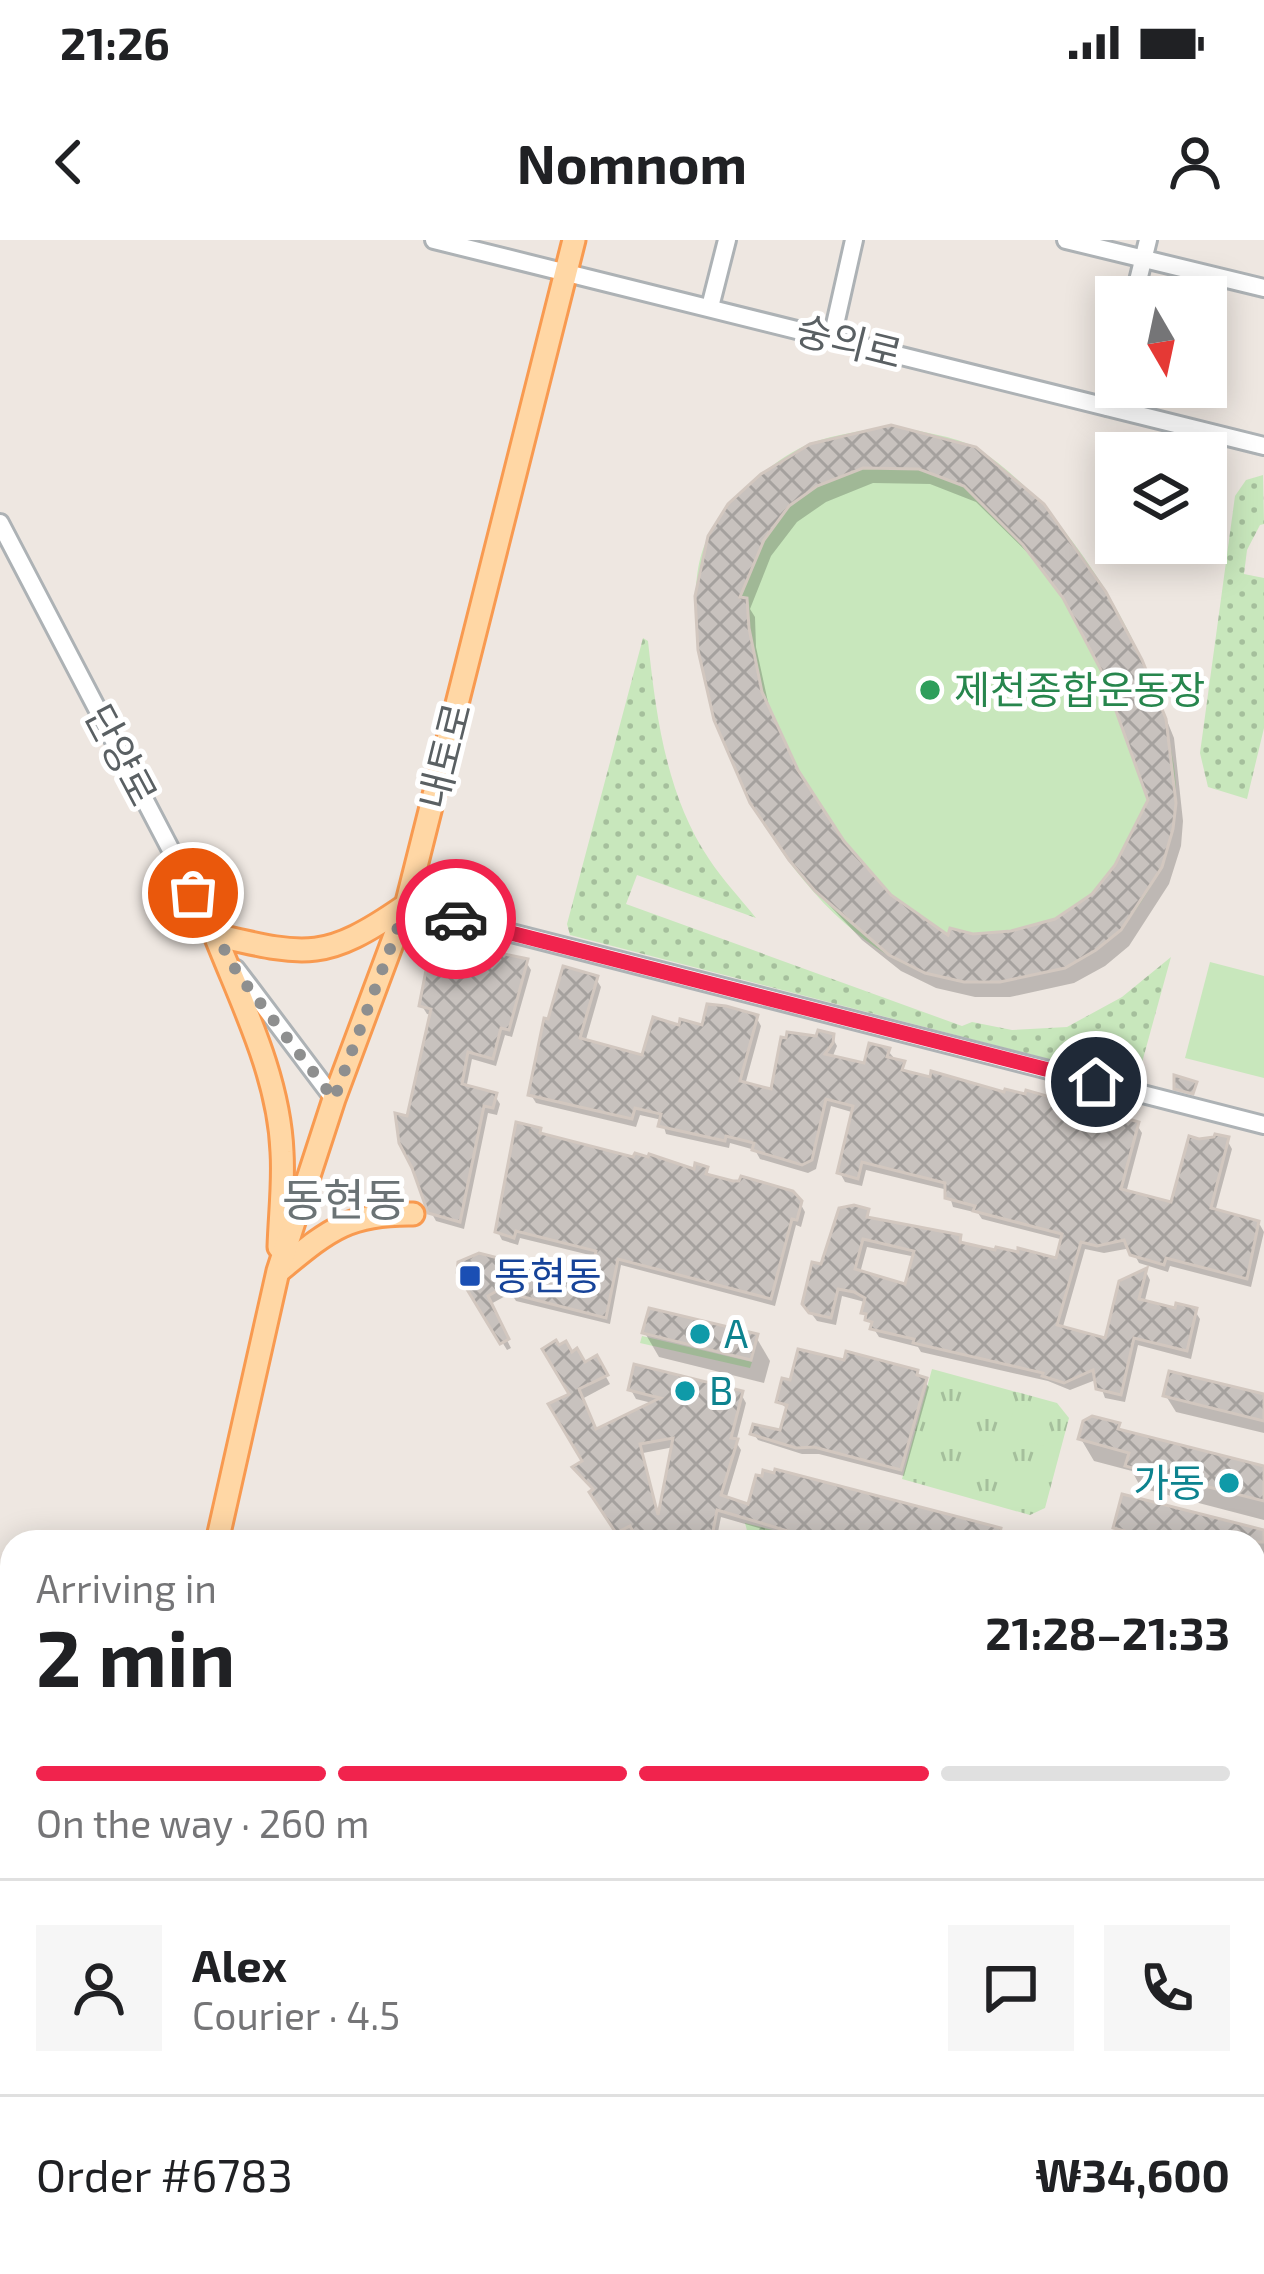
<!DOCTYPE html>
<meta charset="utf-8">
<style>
:root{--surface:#fff;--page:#f6f6f6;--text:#202124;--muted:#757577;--line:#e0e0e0;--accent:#f1234d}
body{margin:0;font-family:"Exo 2","Noto Sans KR",sans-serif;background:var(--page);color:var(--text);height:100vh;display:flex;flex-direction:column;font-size:45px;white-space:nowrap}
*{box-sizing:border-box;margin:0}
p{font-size:39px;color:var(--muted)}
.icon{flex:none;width:66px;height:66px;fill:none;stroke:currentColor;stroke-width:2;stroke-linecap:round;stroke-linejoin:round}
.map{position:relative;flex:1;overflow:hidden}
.sheet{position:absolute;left:0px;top:1290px;width:1266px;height:744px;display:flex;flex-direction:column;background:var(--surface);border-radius:36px 36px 0 0;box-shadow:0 6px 30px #0003}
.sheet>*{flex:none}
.needle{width:78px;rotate:171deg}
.buttons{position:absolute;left:1095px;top:36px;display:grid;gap:24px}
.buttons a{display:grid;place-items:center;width:132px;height:132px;border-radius:0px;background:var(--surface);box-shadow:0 6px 30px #0003;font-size:60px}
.pin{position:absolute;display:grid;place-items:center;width:102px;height:102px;color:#fff;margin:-51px;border:6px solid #fff;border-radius:50%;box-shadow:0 3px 12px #0007}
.courier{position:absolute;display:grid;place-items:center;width:120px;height:120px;margin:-60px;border:9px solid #f1234d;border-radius:50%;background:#fff;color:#222;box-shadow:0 3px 15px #0007}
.headline em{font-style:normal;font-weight:700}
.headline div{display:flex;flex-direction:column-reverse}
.headline{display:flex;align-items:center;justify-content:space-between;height:204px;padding:0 36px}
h1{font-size:78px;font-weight:700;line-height:90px}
.bar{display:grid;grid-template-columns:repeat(4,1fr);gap:18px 12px;align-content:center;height:144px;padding:0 36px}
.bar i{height:15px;border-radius:9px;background:var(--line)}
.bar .on{background:var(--accent)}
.bar p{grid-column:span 4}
.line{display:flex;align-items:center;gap:30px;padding:0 36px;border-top:3px solid var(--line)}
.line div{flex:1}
.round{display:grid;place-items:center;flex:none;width:126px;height:126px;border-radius:0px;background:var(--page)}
.status{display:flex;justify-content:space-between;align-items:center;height:84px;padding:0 60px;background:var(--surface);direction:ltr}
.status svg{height:33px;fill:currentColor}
header{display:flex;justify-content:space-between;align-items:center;height:156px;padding:0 36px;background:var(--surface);font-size:54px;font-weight:700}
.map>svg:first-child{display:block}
</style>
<div class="status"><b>21:26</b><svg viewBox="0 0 49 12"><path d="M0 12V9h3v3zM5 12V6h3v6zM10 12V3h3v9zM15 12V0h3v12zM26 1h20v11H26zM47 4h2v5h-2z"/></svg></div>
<header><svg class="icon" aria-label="back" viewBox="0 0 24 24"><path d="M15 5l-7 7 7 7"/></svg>Nomnom<svg class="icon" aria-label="person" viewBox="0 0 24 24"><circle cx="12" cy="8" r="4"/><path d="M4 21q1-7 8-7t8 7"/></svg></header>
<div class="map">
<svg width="1264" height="2034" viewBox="0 0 1264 2034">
<defs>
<pattern id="grass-dots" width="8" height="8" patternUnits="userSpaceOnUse" patternTransform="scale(3)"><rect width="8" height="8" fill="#c8e7bc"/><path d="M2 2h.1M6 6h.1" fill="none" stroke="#a5bf9c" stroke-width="1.8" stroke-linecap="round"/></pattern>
<pattern id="park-tufts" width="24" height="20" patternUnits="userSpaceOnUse" patternTransform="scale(3)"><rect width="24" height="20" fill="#c8e7bc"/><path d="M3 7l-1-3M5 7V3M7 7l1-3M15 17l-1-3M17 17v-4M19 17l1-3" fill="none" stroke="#a5bf9c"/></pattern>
<pattern id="building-cross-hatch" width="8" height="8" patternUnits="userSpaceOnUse" patternTransform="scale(3)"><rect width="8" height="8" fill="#c8c2be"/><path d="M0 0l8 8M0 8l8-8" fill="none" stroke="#a5a19e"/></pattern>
</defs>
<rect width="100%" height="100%" fill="#eee7e1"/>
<g fill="url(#grass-dots)">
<path d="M1263 235 1264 284 1260 285 1247 310 1244 334 1264 338V488L1247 559 1208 547 1200 513 1235 256 1246 240Z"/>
<path d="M643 398 648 401C656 475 666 555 709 619 722 639 740 658 756 678L637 635 626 664 962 786 972 782 1012 790 1067 787 1122 757 1171 717 1138 837 1129 840 570 695 567 684Z"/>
<path d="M745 1283 820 1302H750Z"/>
</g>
<path fill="url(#park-tufts)" d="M932 1129 1057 1163 1069 1178 1045 1268 1030 1275 902 1239Z"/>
<g fill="#c8e7bc">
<path d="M891 185C917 192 955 195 978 209 1076 269 1197 472 1173 589 1167 619 1153 646 1135 671 1101 715 1074 727 1021 734 987 739 955 745 922 732 799 684 703 509 696 381 695 354 695 317 711 293 734 258 771 219 811 203 835 194 865 191 891 185Z"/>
<path d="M1210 722 1264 736V838L1185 818Z"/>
<path d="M642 1096 752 1122 750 1128 640 1103Z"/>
<path d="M1015 1163 1052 1172 1044 1206 1007 1197Z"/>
</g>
<g fill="#0003" fill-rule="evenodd">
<path d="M974 210 1150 439 1174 498 1183 581 1181 606 1169 644 1129 706 1105 726 1074 743 1010 757H975L936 748 901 731 862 700 802 636 763 579 717 479 763 237ZM873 243 930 244 976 262 1036 321 1072 370 1104 431 1151 560 1117 626 1094 657 1056 682 1011 694 950 699 889 657 842 603 802 542 770 471 756 407 755 377 750 369 771 316 797 282 826 262Z"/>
<path d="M526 722 531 730 512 797 505 795 496 826 472 819 466 849 495 856 500 864 497 875 488 873 464 989 436 981 431 972 410 879 433 775 427 774 422 766Z"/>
<path d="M596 739 601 747 585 803 644 819 681 789 704 788 756 777 761 786 745 845 773 853 832 797 837 806 832 818 866 826 888 811 909 835 1137 885 1142 893 1126 953 1173 966 1227 900 1232 909 1215 972 1260 985 1264 992 1251 1047 1170 1026 1168 1032 1139 1023 1131 1008 1104 1013 1085 1009 1062 1090 1107 1102 1146 1032 1150 1040 1144 1064 1177 1072 1195 1071 1200 1079 1191 1119 1138 1105 1125 1162 1105 1158 1098 1139 1070 1150 1048 1141 921 1112 918 1107 879 1097 864 1073 867 1063 861 1061 842 1056 836 1085 817 1081 811 1073 823 1028 867 972 872 981 959 997 965 1006 1059 1021 1064 1000 982 979 978 973 953 967 948 950 866 930 862 946 845 942 840 933 855 873 831 866 816 929 808 933 760 919 755 910 730 903 729 908 666 894 662 880 640 875 636 887 536 863 531 855ZM867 1007 916 1017 907 1048 860 1033Z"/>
<path d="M539 891 542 896 696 932 706 929 711 938 800 963 805 972 801 987 796 985 775 1066 621 1025 610 1084 516 1061 511 1053 489 1065 511 1108 507 1110 460 1033 592 1046 598 1017 520 998 518 1005 502 1000 498 992Z"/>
<path d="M645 1093 756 1097 770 1121 764 1143 659 1117Z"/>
<path d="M596 1119 610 1144 582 1159 596 1193 656 1164 636 1159 631 1150 741 1154 746 1163 736 1202 741 1210 726 1260 750 1268 999 1291 1025 1302H807L721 1277 716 1302H642L637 1293 623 1300 593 1253 573 1155 584 1126ZM674 1207 660 1282 643 1213Z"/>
<path d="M916 1133 929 1147 904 1236 819 1214H802L758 1200 753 1193H782L789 1170 779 1162 792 1143Z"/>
<path d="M1166 1156 1264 1157V1193L1176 1172Z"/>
<path d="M1118 1186 1122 1193 1264 1229V1280L1141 1248 1132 1231 1094 1221 1081 1199Z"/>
<path d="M1116 1287 1264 1293V1344L1254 1342V1302H1124Z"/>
<path d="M1254 1369 1264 1371V1420L1254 1418Z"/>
<path d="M1254 1446 1264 1449V1496L1254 1494Z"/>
<path d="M372 2022H675L677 2034H356L354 2025Z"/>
<path d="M767 2022H820L817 2031 825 2034H763Z"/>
<path d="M857 2022H924L920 2034H852Z"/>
</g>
<g fill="url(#building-cross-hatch)" stroke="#d2c7bf" stroke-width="3" fill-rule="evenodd">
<path d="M891 185 976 207 1044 264 1106 352 1142 420 1166 479 1176 563 1173 589 1162 627 1121 690 1096 710 1065 728 1000 742H964L925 733 889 715 815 651 789 620 750 563 714 480 698 410 695 356 708 296 728 264 761 234 810 204ZM863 228 919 229 964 246 1023 305 1063 358 1102 432 1148 560 1115 625 1092 654 1055 679 1011 691 973 694 950 688 948 695 891 655 844 601 798 530 762 452 749 388 747 358 740 357 764 300 789 266 817 246Z"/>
<path d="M453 703 528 719 509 790 501 788 493 819 468 812 462 844 497 853 493 868 484 866 460 982 428 973 412 928 399 903 395 873 407 876 431 769 419 766 430 710Z"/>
<path d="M563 726 598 736 580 798 642 815 653 777 679 785 680 779 702 785 707 764 726 766 758 775 740 841 771 849 781 797 786 798 787 792 816 796 818 790 834 794 833 803 825 814 864 823 869 803 890 808 887 817 905 821 902 830 930 837 931 831 1004 852 1005 849 1025 854 1026 850 1139 882 1121 949 1171 962 1189 896 1199 899 1214 897 1215 894 1229 897 1211 968 1259 981 1247 1039 1166 1018 1164 1025 1130 1015 1124 1000 1097 1006 1081 1002 1057 1085 1105 1098 1119 1041 1147 1028 1139 1059 1175 1068 1176 1063 1197 1068 1187 1111 1134 1098 1121 1155 1096 1149 1093 1130 1064 1143 1042 1136 1043 1133 913 1103 914 1099 870 1089 872 1082 865 1080 866 1074 861 1073 865 1058 854 1052 838 1049 831 1078 809 1073 802 1064 812 1022 821 1024 839 968 854 965 869 969 867 977 961 995 960 1002 995 1010 996 1007 1018 1012V1008L1056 1018 1062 994 973 971 975 966 945 958V943L862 922 858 939 837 933 853 866 826 859 812 920 802 925 752 910 754 903 726 896 725 901 658 886 661 874 635 868 632 879 528 855 544 778 548 779ZM863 999 914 1011 905 1044 855 1029Z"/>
<path d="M1174 835 1197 842 1193 854 1174 849Z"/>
<path d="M516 882 541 888 540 893 633 917 635 913 648 917 649 914 694 929 695 923 708 927 706 934 733 941H739L741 936 793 951 802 961 797 980 792 979 771 1059 618 1019 606 1078 508 1053 504 1047 488 1056 509 1099 500 1104 457 1033 458 1022 479 1013 590 1042 596 1011 516 991 514 998 495 992Z"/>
<path d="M649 1068 758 1094 751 1120 642 1093Z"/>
<path d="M556 1100 559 1105 566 1101 572 1112 577 1108 585 1122 597 1115 608 1135 579 1149 596 1189 660 1158 628 1150 634 1124 743 1151 731 1198 738 1199 721 1255 748 1264 756 1235 762 1236 763 1230 774 1233 775 1229 1001 1288 998 1302H825L717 1270 711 1302H639L630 1286 616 1293 589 1252 593 1249 572 1227 582 1221 548 1164 569 1154 542 1109ZM673 1198 658 1275 640 1204Z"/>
<path d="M798 1109 844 1120 846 1111 918 1130 917 1135 927 1138 901 1230 814 1207 796 1208 750 1194 753 1184 780 1190 787 1165 776 1162 782 1138 790 1140Z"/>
<path d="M1169 1131 1264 1154V1181L1163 1156Z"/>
<path d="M1092 1176 1120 1183 1118 1189 1264 1226V1261L1125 1226 1129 1213 1078 1199 1083 1181Z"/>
<path d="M1122 1254 1264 1290V1302H1168L1113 1288Z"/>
</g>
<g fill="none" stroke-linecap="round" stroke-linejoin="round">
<g stroke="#adb2b5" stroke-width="22">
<g id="minor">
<path d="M434 0 1264 206"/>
<path d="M1066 0 1264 48"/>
<path d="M1134 57 1148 0"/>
<path d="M710 67 727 0"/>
<path d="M832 98 854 0"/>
<path d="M1108 167 1116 133"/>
<path d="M0 283 219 702"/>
<path d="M406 666 1264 885"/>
<path d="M236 729 334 859"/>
<path d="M1254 1678 1264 1680"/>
<path d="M1254 1908 1264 1866"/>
<path d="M1254 1996 1264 1999"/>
<path d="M1215 2034 1219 2022"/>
</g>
</g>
<g stroke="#f89a50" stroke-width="27">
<g id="major">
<path d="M215 695C242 764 279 836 282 912 284 943 280 975 279 1007"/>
<path d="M215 695C306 716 324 722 405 666"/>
<path d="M279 1031C328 991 347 973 413 974"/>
<path d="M217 1302 278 1031 334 859 406 666 574 0"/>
<path d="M0 1472 12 1473"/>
<path d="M277 2022 281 2034"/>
</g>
</g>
<use href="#minor" stroke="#fff" stroke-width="16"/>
<use href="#major" stroke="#ffd7a5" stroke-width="21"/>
</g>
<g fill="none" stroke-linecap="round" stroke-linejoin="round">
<path stroke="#8e8f8f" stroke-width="12" stroke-dasharray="0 21.6" d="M193 653 238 734 334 859 406 666 456 679"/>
<path stroke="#f1234d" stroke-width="15" d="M456 679 1096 842"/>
</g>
<circle fill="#2e9e5b" stroke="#fff" stroke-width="4.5" cx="930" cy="450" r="12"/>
<rect fill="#1a4fb4" stroke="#fff" stroke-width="4.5" x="458" y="1024" width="24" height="24" rx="6"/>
<g fill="#0f9aa8" stroke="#fff" stroke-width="4.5">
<circle cx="700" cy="1094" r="12"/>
<circle cx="685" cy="1151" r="12"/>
<circle cx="1229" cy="1243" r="12"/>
</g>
<g text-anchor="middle" stroke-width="10" stroke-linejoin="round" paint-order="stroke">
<g font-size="39" fill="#5a6063" stroke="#fff">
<text transform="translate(849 102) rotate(14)" y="14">숭의로</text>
<text transform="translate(121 515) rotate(62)" y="14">단양로</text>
<text transform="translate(445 516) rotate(-76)" y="14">내토로</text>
</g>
<g font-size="39" fill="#27864d" stroke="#fff" text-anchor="start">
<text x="954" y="464">제천종합운동장</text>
</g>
<g font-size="39" fill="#164399" stroke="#fff" text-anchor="start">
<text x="494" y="1050">동현동</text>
</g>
<g font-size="39" fill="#0d838f" stroke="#fff" text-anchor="start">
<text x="724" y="1108">A</text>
<text x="709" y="1165">B</text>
<text x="1205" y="1257" text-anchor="end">가동</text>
</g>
<g font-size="45" fill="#6b7375" stroke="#fff">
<text x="344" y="976">동현동</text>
</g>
</g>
</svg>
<div class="buttons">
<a><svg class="needle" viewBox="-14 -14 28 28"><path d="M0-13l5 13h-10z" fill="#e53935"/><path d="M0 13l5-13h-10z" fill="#757577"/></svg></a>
<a><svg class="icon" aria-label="layers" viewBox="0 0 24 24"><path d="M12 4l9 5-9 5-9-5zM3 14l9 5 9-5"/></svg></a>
</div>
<div class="pin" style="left:193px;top:653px;background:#ea580c"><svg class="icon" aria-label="bag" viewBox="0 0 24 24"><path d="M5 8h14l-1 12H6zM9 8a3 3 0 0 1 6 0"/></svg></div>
<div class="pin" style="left:1096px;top:842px;background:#1f2937"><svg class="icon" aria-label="home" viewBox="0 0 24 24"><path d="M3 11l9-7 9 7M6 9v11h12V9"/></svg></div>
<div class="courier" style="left:456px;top:679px"><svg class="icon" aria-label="car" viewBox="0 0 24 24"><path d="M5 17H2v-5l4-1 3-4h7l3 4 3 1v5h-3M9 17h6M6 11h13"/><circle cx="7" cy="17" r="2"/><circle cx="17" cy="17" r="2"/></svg></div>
<section class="sheet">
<div class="headline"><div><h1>2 min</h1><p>Arriving in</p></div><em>21:28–21:33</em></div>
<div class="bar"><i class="on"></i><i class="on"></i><i class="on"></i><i></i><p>On the way · 260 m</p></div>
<div class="line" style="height:216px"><a class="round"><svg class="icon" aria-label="person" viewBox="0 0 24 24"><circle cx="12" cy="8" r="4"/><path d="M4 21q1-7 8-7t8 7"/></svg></a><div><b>Alex</b><p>Courier · 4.5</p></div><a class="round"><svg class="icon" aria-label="chat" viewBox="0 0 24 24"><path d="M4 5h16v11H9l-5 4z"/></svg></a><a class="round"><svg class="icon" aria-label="phone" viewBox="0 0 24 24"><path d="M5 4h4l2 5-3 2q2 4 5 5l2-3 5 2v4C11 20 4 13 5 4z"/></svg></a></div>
<div class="line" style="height:156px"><div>Order #6783</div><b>₩34,600</b></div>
</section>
</div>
